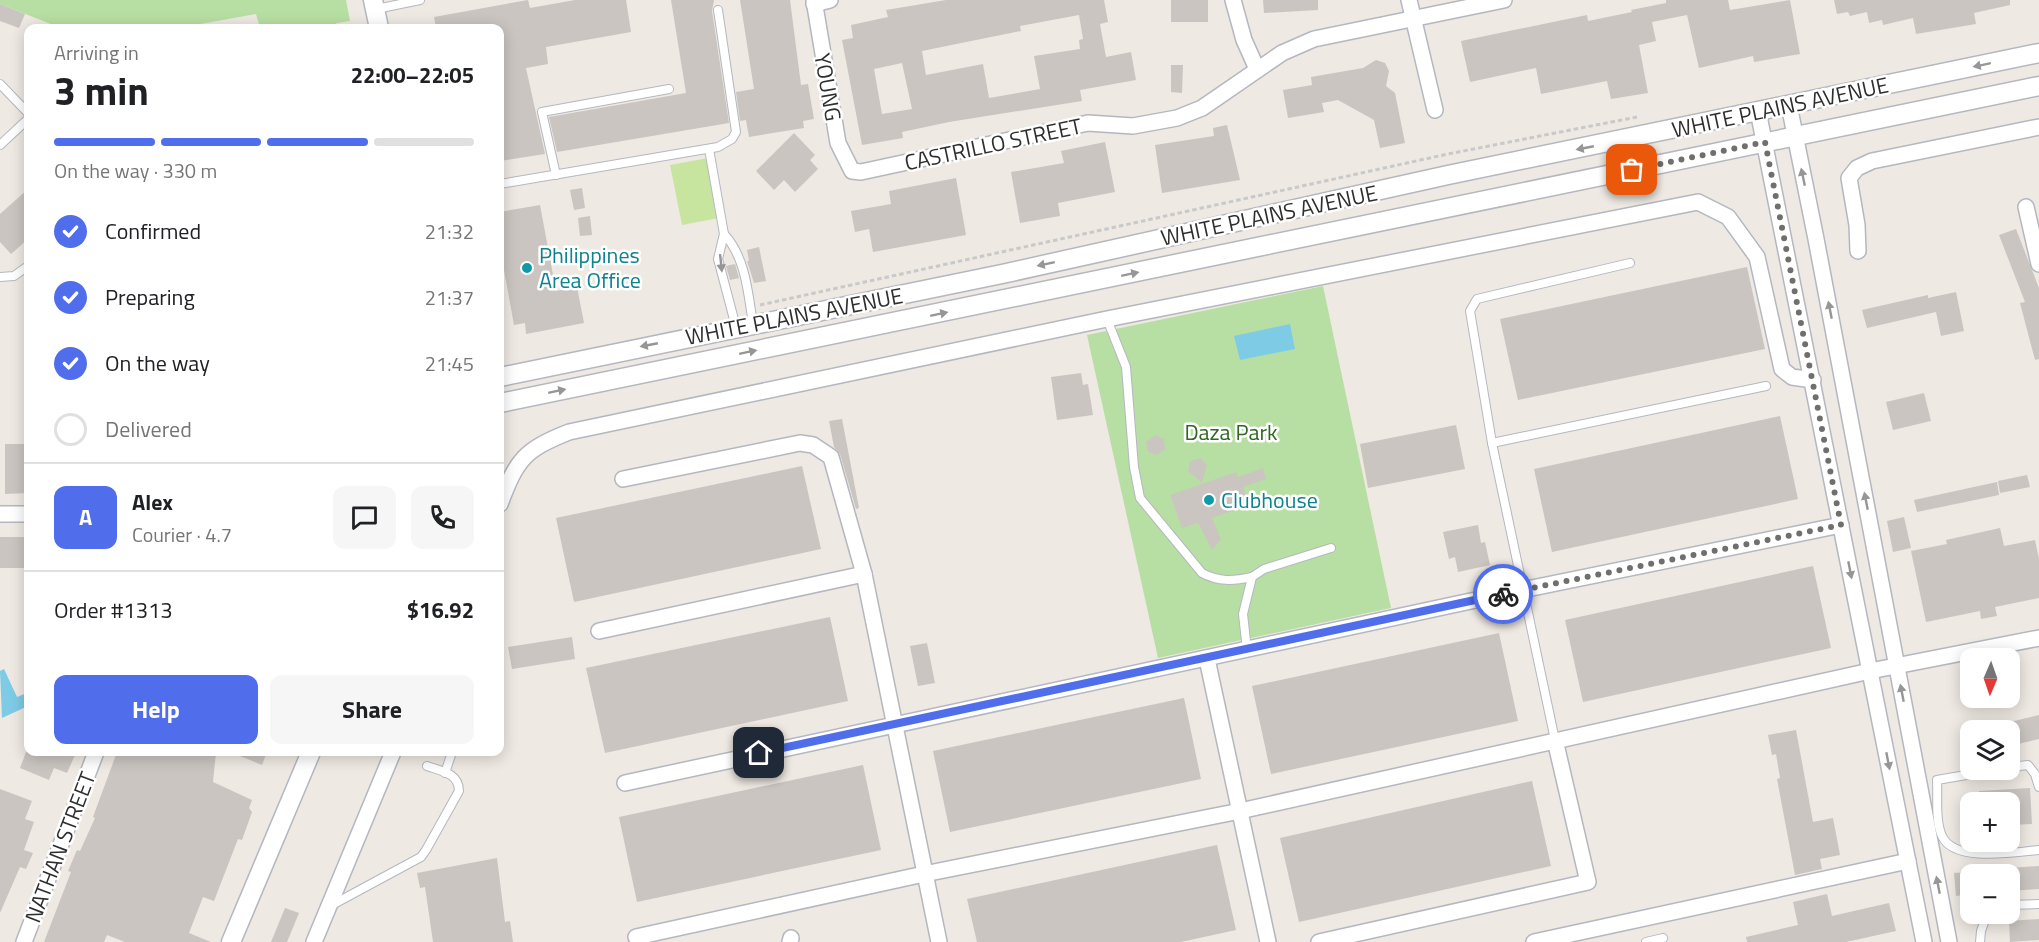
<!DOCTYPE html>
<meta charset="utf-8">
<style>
:root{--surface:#fff;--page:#f6f6f6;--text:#202124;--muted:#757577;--line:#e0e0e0;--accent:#506dec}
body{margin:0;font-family:"Titillium Web",sans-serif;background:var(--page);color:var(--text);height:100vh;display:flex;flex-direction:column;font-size:22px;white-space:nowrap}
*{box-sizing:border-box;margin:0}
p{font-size:20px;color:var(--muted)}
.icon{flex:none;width:33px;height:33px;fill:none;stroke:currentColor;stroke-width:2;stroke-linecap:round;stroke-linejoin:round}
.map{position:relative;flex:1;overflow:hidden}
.details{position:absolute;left:24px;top:24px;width:480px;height:732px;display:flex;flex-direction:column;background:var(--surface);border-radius:12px;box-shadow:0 3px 15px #0003}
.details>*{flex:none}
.needle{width:39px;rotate:182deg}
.fabs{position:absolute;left:1960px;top:648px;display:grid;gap:12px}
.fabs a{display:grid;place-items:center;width:60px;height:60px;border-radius:12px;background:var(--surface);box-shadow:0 3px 15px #0003;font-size:30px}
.pin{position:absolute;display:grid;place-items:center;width:51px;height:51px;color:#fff;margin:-26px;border-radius:12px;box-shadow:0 3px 9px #0006}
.courier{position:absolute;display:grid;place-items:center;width:60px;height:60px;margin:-30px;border:4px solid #506dec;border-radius:50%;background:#fff;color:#222;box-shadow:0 2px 8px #0007}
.summary em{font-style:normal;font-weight:700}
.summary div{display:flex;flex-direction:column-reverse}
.summary{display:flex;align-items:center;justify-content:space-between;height:102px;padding:0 30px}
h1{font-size:39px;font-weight:700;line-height:45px}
.bar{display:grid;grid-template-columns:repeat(4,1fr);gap:9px 6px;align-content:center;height:72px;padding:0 30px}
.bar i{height:8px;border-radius:4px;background:var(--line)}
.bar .active{background:var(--accent)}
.bar p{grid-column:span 4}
.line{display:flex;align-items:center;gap:15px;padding:0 30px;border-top:2px solid var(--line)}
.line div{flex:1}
.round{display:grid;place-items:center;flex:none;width:63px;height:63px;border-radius:12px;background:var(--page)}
ol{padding:0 30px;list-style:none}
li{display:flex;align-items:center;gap:18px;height:66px}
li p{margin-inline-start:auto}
li .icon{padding:6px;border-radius:50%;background:var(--accent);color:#fff;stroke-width:4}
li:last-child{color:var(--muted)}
li i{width:33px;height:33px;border:3px solid var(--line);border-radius:50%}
.action{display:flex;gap:12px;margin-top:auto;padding:12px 30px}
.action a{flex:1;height:69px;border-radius:12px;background:var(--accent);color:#fff;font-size:24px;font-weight:700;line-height:69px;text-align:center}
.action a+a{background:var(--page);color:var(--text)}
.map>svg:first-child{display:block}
</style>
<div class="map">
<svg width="2039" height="942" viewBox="0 0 2039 942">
<rect width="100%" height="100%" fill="#eee9e2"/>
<g fill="#b8dfa3">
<path d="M0 0H346L350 21 337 23 329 28H260L256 14 178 28H61L0 4Z"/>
<path d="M1323 286 1391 608 1158 658 1087 335Z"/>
</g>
<path fill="#c8e5a0" d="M708 158 719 218 682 225 670 165Z"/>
<g fill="#7ecbe6">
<path d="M1290 324 1295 349 1240 360 1234 336Z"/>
<path d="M4 669 17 697 27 693 28 706 2 718 0 671Z"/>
</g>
<g fill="#cac5c1" fill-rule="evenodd">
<path d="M528 0 530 8 575 0H626L631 32 546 47 548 64 526 68 545 154 500 161V28H436L434 17Z"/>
<path d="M671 0H714L712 11 729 123 557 152 549 117 686 93Z"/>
<path d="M740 0H790L801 85 808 84 814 119 803 121 804 128 749 137 746 120 740 121 736 92 754 89Z"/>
<path d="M946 0H1104L1108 22 1100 24 1106 57 1131 52 1136 80 1080 90 1082 101 949 122 902 132 903 138 862 145 842 40 853 38 851 25 888 17 886 10ZM1079 15 1083 39 1079 40 1080 49 1034 56 1040 89 989 98 983 64 926 75 922 51 1021 31 1020 26ZM902 63 912 109 882 114 874 69Z"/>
<rect x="1171" y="0" width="37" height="22"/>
<path d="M1263 0H1318V10L1264 13Z"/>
<path d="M1666 0H1728L1730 10 1790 0 1800 54 1754 62 1753 56 1699 68 1687 15 1652 22 1656 41 1639 45 1648 93 1611 99 1607 81 1541 94 1536 68 1470 82 1461 41 1587 15 1588 21 1632 12 1631 10 1666 3Z"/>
<path d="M1834 0H2010V5L1974 13 1976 24 1916 34 1913 18 1883 25 1882 20 1869 23 1867 12 1850 16 1848 12 1837 14Z"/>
<path d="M0 4 25 14 19 28 0 21Z"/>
<path d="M1376 60 1385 63 1389 71 1386 86 1395 93 1405 143 1380 148 1374 120 1338 100 1322 103 1324 112 1288 118 1283 90 1312 85 1311 77 1363 68Z"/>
<path d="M1171 65H1183L1182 93 1171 92Z"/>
<path d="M1227 125 1240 180 1162 193 1155 145 1214 136 1213 128Z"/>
<path d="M794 133 815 155 810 160 818 169 795 192 784 180 774 190 756 171Z"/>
<path d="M1105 142 1115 192 1058 203 1060 216 1020 223 1011 172 1064 163 1061 151Z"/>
<path d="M956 178 966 235 873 252 869 229 855 232 851 211 891 204 889 191Z"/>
<path d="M582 188 585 208 574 210 570 190Z"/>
<path d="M28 189V239L11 254 0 242V214Z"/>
<path d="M540 205 556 291 577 287 584 323 526 334 525 323 514 325 500 248V212Z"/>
<path d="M590 216 592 235 580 236 578 218Z"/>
<path d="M2016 229 2039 288V359L2035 360 2020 303 2025 302 1999 235Z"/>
<path d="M759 247 766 281 754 283 747 261H749L747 250Z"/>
<path d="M735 264 739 278 730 280 726 266Z"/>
<path d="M1747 267 1765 349 1518 400 1500 319Z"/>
<path d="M1956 292 1964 331 1941 336 1936 312 1867 328 1862 310 1928 295V298Z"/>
<path d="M1081 373 1083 385 1088 384 1093 415 1057 420 1051 377Z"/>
<path d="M1924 393 1931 421 1893 430 1886 402Z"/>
<path d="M1780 416 1798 499 1552 552 1534 469Z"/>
<path d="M842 419 859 508 856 509 840 454 834 447 829 421Z"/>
<path d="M1456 425 1465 469 1368 488 1360 444Z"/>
<path d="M1155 435 1164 439 1165 449 1157 455 1148 452 1146 442Z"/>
<path d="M5 444H28V493L5 494Z"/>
<path d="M1200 458 1207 465 1202 483 1188 471 1190 461Z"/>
<path d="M802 466 821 549 574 602 556 518Z"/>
<path d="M1263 468 1266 479 1243 487 1249 505 1212 518 1221 539 1212 550 1198 523 1182 528 1170 495 1236 472 1238 477Z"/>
<path d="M2027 475 2030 487 2000 493 1998 481Z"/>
<path d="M1997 482 1999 495 1917 512 1914 500Z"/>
<path d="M1904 517 1911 548 1893 552 1887 521Z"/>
<path d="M1478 525 1481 543 1485 542 1490 565 1458 572 1455 557 1449 559 1443 532Z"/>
<path d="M2000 528 2004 546 2035 540 2039 559V598L1995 607 1997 616 1981 619 1980 611 1926 622 1911 551 1947 544 1946 540Z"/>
<rect x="0" y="537" width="28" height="31"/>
<path d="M1813 566 1831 648 1583 702 1565 620Z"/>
<path d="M830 617 848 701 605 753 586 668Z"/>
<path d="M1499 633 1518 721 1271 774 1252 686Z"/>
<path d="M572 637 575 659 512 669 508 647Z"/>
<path d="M927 643 935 683 918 686 910 646Z"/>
<path d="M1184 698 1201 779 950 832 933 751Z"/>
<path d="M2039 715V739L2010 746V722Z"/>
<path d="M1796 730 1813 822 1833 818 1840 855 1820 859 1822 869 1795 875 1777 779 1780 778 1776 754 1772 755 1768 735Z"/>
<path d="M26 752H66L75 755 67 773 54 768 49 780 20 768Z"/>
<path d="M117 752H216L213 782 252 800 249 808 252 812 242 840 238 839 214 901 203 897 189 933 211 942H125L107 935 104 942H44L71 872 68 871 77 850 80 851 95 818 93 817Z"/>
<path d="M230 752H267L262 765Z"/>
<path d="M863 765 881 850 637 902 619 817Z"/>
<path d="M1532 781 1551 866 1299 922 1280 838Z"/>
<path d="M2030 788 2032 824 2010 825V802H1979V791Z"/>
<path d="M0 789 32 801 25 819 34 822 24 850 33 853 26 869 20 867 0 913Z"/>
<path d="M1217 845 1236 930 1181 942H977L967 899Z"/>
<path d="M497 858 505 922 510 921 513 942H433L425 887 420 888 417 873Z"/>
<path d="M2039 866V889L2010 891V868Z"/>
<path d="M1971 872V894L1956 896 1954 873Z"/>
<path d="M1827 894 1832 916 1889 903 1896 931 1846 942H1747L1746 937 1798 925 1793 902Z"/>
<path d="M285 908 299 913 287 942H271Z"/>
<path d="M2039 919V940L2010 942 2009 921Z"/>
</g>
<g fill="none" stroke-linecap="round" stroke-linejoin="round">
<g stroke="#b5b7c0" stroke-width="10">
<g id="service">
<path d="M376 9 420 0"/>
<path d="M0 84 28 113"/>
<path d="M0 145 28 119"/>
<path d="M709 149 724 234 718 259 736 327"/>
<path d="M556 175 542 112 669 89"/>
<path d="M500 184 718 147 732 139 736 132 718 10"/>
<path d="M724 234C746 258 748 293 753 324"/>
<path d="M0 277 14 276 28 266"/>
<path d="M1107 319 1126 367 1134 467 1140 498 1202 573C1219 582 1233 581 1252 577"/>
<path d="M1492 443 1766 386"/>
<path d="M1247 650 1243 614 1252 577 1264 569 1331 548"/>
<path d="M1555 740 1492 443 1470 311 1477 299 1630 263"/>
<path d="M2010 767 2028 765 2035 774 2039 787"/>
<path d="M1995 770 1937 780C1938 796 1935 821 1942 836 1954 863 2015 852 2039 850"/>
<path d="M445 773 452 752"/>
<path d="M332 905 421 857 426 850 459 791C459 773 441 771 427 766"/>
<path d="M2010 905 2039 904"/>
<path d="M1646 942 1663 938"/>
<path d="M1980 942 1981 931 1987 914"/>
</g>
</g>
<g stroke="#b5b7c0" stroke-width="18">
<g id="minor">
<path d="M814 0 838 143 852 171 861 172 1088 123 1133 126 1177 118 1202 108 1282 53 1314 39 1504 0"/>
<path d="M1233 0 1244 40 1257 69"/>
<path d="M1409 0 1435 110"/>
<path d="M814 4 830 0"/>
<path d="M1789 105 1816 239 1949 942"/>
<path d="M1758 111 1924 942"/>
<path d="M2026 207 2039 264"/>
<path d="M1858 251 1857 225 1849 178 1857 168 1872 161 2039 127"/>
<path d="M500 504C517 459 524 450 569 432L1107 319 1698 202 1728 217 1757 257 1782 369 1792 377 1813 380"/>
<path d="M0 514H28"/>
<path d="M864 574 939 942"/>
<path d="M599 631 864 574 831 457 813 445 800 443 623 479"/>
<path d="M1207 659 1268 942"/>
<path d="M625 783 1522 590 1841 525"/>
<path d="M636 937 924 874 1240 811 1870 671 2039 638"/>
<path d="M24 942 96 752"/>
<path d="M314 942 393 752"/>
<path d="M790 942 791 938"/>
<path d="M1319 942 1588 882 1555 740"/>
<path d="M1534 942 1908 861"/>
</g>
</g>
<g stroke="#b5b7c0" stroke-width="21">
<g id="tertiary">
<path d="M373 0 379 28"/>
<path d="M500 377 1002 274 1448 175 2039 53"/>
<path d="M500 403 2039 86"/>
<path d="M231 942 311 752"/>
</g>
</g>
<path stroke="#c9c9c9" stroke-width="3" stroke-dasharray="4.5 3" stroke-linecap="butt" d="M760 305 1448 154 1637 117"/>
<use href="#service" stroke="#fff" stroke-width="8"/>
<use href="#minor" stroke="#fff" stroke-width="15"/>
<use href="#tertiary" stroke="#fff" stroke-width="18"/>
</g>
<defs><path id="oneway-solid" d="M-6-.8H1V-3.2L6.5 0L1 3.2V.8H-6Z" transform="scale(1.5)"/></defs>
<g fill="#969696">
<use href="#oneway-solid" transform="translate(1982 65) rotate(168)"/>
<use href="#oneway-solid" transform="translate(1585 148) rotate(169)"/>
<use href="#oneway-solid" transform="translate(1803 177) rotate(-102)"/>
<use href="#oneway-solid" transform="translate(721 263) rotate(84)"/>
<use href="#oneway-solid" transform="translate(1046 264) rotate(168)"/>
<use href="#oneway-solid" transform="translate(1130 274) rotate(-12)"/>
<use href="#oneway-solid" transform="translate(1830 310) rotate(-101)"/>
<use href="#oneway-solid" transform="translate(939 314) rotate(-12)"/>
<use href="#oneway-solid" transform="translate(649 345) rotate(169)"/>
<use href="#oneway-solid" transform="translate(748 352) rotate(-12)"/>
<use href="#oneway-solid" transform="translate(557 391) rotate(-12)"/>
<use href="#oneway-solid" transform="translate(1866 501) rotate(-101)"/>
<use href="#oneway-solid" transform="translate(1850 570) rotate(79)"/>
<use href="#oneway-solid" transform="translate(1902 693) rotate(-101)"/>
<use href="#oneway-solid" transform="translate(1888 761) rotate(79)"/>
<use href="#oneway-solid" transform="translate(1938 885) rotate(-101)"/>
</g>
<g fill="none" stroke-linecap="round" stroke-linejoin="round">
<path stroke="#716f6d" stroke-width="6" stroke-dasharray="0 10.8" d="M1503 594 1841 525 1765 142 1632 170"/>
<path stroke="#506dec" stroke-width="8" d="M759 753 1503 594"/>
</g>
<g fill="#0f9aa8" stroke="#fff" stroke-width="2">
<circle cx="527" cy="268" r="6"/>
<circle cx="1209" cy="500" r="6"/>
</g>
<g text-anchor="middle" stroke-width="5" stroke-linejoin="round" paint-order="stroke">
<g font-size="22" fill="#2e2e2e" stroke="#fff">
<text transform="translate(828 87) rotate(80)" y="8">YOUNG</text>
<text transform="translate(1780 107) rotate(-12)" y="8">WHITE PLAINS AVENUE</text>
<text transform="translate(993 144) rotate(-12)" y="8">CASTRILLO STREET</text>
<text transform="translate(1269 215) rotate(-12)" y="8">WHITE PLAINS AVENUE</text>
<text transform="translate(794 316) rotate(-11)" y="8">WHITE PLAINS AVENUE</text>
<text transform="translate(60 847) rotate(-69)" y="8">NATHAN STREET</text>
</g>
<g font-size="22" fill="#0d838f" stroke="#fff" text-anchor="start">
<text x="539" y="263">Philippines<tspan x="539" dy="25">Area Office</tspan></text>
<text x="1221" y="508">Clubhouse</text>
</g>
<g font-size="22" fill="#306721" stroke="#fff">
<text x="1231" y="440">Daza Park</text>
</g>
</g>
</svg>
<div class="fabs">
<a><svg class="needle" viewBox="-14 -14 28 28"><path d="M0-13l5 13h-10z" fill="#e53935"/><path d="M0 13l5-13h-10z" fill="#757577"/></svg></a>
<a><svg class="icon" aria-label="layers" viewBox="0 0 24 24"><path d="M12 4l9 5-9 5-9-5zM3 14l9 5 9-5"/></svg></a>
<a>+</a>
<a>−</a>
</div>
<div class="pin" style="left:1632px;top:170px;background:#ea580c"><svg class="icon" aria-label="bag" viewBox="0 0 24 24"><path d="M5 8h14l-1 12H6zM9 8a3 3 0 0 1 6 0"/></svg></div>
<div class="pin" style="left:759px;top:753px;background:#1f2937"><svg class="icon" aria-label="home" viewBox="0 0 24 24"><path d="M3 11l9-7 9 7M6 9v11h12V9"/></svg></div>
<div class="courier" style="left:1503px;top:594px"><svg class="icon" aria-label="bike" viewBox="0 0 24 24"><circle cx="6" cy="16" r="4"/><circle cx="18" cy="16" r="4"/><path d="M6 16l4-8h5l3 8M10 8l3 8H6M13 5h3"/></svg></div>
<section class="details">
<div class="summary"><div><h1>3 min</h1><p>Arriving in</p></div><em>22:00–22:05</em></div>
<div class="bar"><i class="active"></i><i class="active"></i><i class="active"></i><i></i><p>On the way · 330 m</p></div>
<ol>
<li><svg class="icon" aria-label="check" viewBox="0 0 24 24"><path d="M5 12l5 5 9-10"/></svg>Confirmed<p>21:32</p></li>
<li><svg class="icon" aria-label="check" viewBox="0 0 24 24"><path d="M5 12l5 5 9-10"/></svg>Preparing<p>21:37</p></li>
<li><svg class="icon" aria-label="check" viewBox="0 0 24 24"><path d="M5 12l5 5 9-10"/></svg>On the way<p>21:45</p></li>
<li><i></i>Delivered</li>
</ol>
<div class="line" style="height:108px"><b class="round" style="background:var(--accent);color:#fff">A</b><div><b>Alex</b><p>Courier · 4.7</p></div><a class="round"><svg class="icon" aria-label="chat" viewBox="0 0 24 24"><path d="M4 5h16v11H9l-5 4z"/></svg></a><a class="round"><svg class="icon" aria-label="phone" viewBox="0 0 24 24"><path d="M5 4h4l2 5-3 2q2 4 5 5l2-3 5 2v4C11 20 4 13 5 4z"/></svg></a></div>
<div class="line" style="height:78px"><div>Order #1313</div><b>$16.92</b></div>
<div class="action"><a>Help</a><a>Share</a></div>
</section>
</div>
